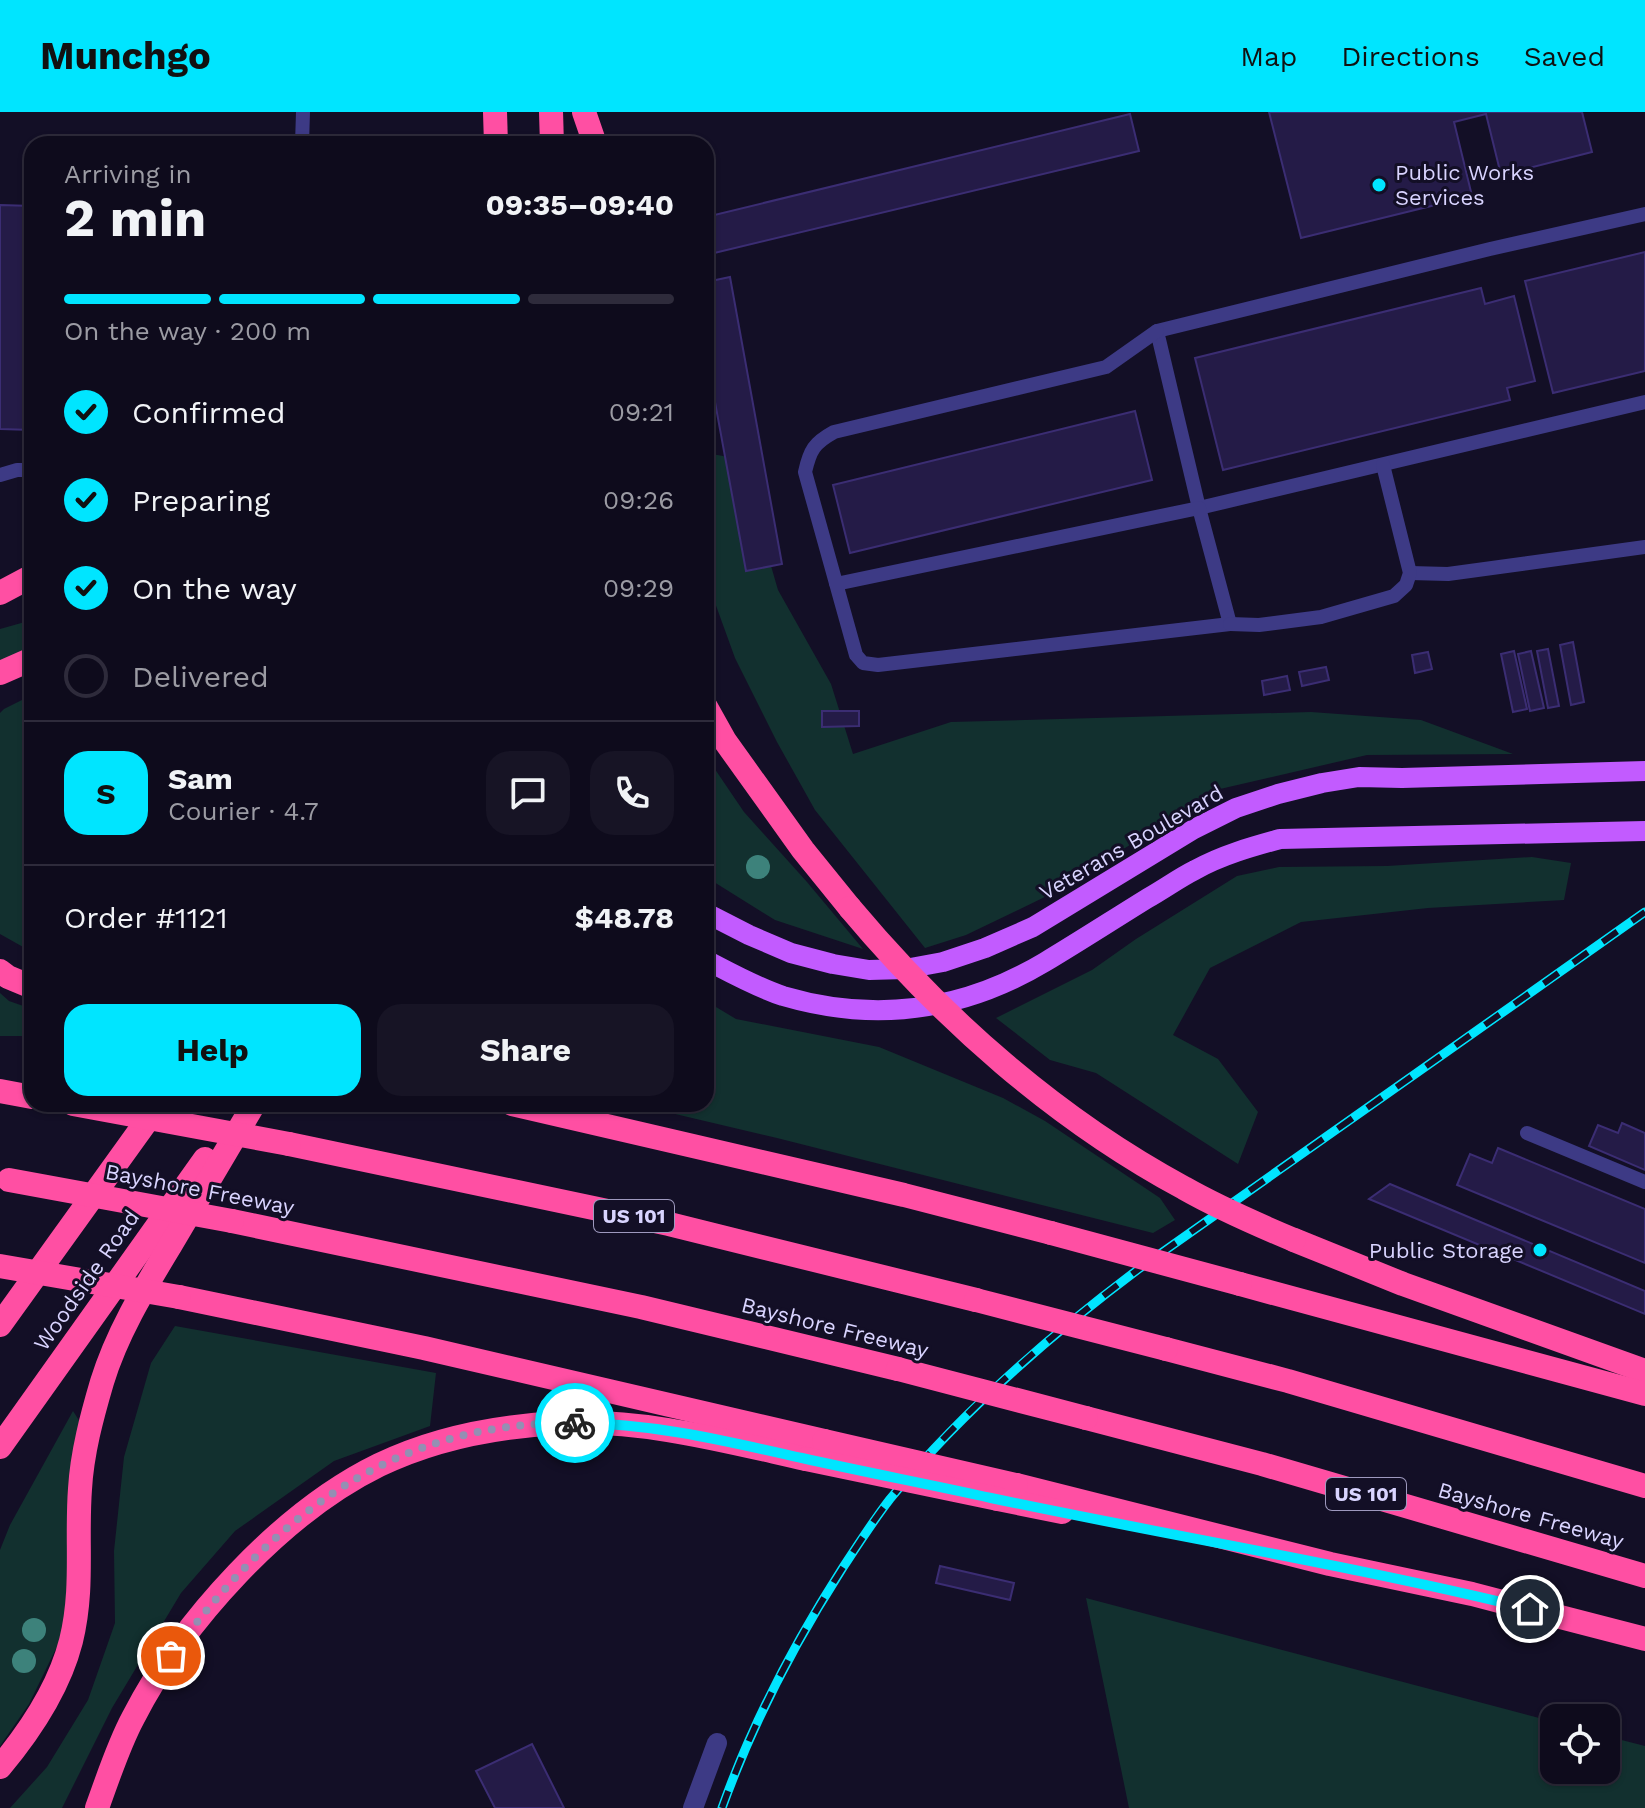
<!DOCTYPE html>
<meta charset="utf-8">
<style>
:root{--surface:#0e0b1c;--page:#171425;--text:#f1f3f6;--muted:#9b9ba3;--line:#2e2b3b;--accent:#00e5ff}
body{margin:0;font-family:"Work Sans",sans-serif;background:var(--page);color:var(--text);height:100vh;display:flex;flex-direction:column;font-size:30px;white-space:nowrap}
*{box-sizing:border-box;margin:0}
p{font-size:26px;color:var(--muted)}
.icon{flex:none;width:44px;height:44px;fill:none;stroke:currentColor;stroke-width:2;stroke-linecap:round;stroke-linejoin:round}
.map{position:relative;flex:1;overflow:hidden}
.details{position:absolute;left:24px;top:24px;width:690px;height:976px;display:flex;flex-direction:column;background:var(--surface);border-radius:24px;box-shadow:0 2px 6px #0004,0 0 0 2px var(--line)}
.details>*{flex:none}
.tools{position:absolute;left:1540px;top:1592px;display:grid;gap:16px}
.tools a{display:grid;place-items:center;width:80px;height:80px;border-radius:16px;background:var(--surface);box-shadow:0 2px 6px #0004,0 0 0 2px var(--line);font-size:40px}
.pin{position:absolute;display:grid;place-items:center;width:68px;height:68px;color:#fff;margin:-34px;border:4px solid #fff;border-radius:50%;box-shadow:0 2px 8px #0007}
.courier{position:absolute;display:grid;place-items:center;width:80px;height:80px;margin:-40px;border:6px solid #00e5ff;border-radius:50%;background:#fff;color:#222;box-shadow:0 2px 10px #0007}
.head em{font-style:normal;font-weight:700}
.head div{display:flex;flex-direction:column-reverse}
.head{display:flex;align-items:center;justify-content:space-between;height:136px;padding:0 40px}
h1{font-size:52px;font-weight:700;line-height:60px}
.bar{display:grid;grid-template-columns:repeat(4,1fr);gap:12px 8px;align-content:center;height:96px;padding:0 40px}
.bar i{height:10px;border-radius:6px;background:var(--line)}
.bar .active{background:var(--accent)}
.bar p{grid-column:span 4}
.line{display:flex;align-items:center;gap:20px;padding:0 40px;border-top:2px solid var(--line)}
.line div{flex:1}
.round{display:grid;place-items:center;flex:none;width:84px;height:84px;border-radius:24px;background:var(--page)}
ol{padding:0 40px;list-style:none}
li{display:flex;align-items:center;gap:24px;height:88px}
li p{margin-inline-start:auto}
li .icon{padding:8px;border-radius:50%;background:var(--accent);color:#111;stroke-width:4}
li:last-child{color:var(--muted)}
li i{width:44px;height:44px;border:4px solid var(--line);border-radius:50%}
.cta{display:flex;gap:16px;margin-top:auto;padding:16px 40px}
.cta a{flex:1;height:92px;border-radius:24px;background:var(--accent);color:#111;font-size:32px;font-weight:700;line-height:92px;text-align:center}
.cta a+a{background:var(--page);color:var(--text)}
header{display:flex;align-items:center;gap:48px;box-sizing:border-box;height:112px;padding:0 40px;background:var(--accent);color:#111}
header strong{font-size:38px}
nav{display:flex;gap:44px;margin-inline-start:auto;font-size:28px}
.map>svg:first-child{display:block}
</style>
<header>
<strong>Munchgo</strong>
<nav><a>Map</a><a>Directions</a><a>Saved</a></nav>
</header>
<div class="map">
<svg width="1645" height="1696" viewBox="0 0 1645 1696">
<rect width="100%" height="100%" fill="#130f26"/>
<g fill="#12302f">
<path d="M706 341 740 347 778 478 831 572 853 642 951 610 1311 600 1421 608 1513 642 1367 643 1220 677 1051 782 966 823 925 836 815 698 777 630 735 546 706 466Z"/>
<path d="M32 508V534L0 552V517Z"/>
<path d="M32 583V840L0 822V601L4 597Z"/>
<path d="M706 644 744 700 807 770 863 837 775 808 706 765Z"/>
<path d="M1532 745 1571 751 1564 788 1428 796 1301 810 1210 856 1173 923 1218 947 1258 1000 1238 1052 1096 961 1050 948 996 906 1092 858 1136 827 1237 764 1279 755 1387 754Z"/>
<path d="M0 881 9 889 32 897V924H0Z"/>
<path d="M706 889 736 907 879 935 1003 986 1045 1009 1160 1086 1175 1108 1153 1121 777 1026 633 992H706Z"/>
<path d="M175 1214 436 1261 430 1314 334 1349 235 1419 181 1481 112 1596 62 1696H10L47 1655 88 1588 115 1511 114 1439 124 1345 151 1251Z"/>
<path d="M73 1299 80 1310 65 1518 29 1592 0 1634V1438L10 1413Z"/>
<path d="M1086 1486 1554 1610V1658H1606V1624L1645 1634V1696H1129Z"/>
</g>
<g fill="#241b47" stroke="#3b2d73" stroke-width="2">
<path d="M1269 0H1582L1592 40 1501 63 1486 2 1454 10 1472 84 1301 126Z"/>
<path d="M1130 2 1139 39 706 143V105Z"/>
<path d="M0 93 32 94V318L0 317Z"/>
<path d="M1645 140V259L1553 281 1525 169Z"/>
<path d="M730 165 782 452 746 459 706 241V170Z"/>
<path d="M1481 176 1485 192 1514 184 1535 269 1507 276 1510 288 1223 358 1195 246Z"/>
<path d="M1135 299 1152 368 850 441 833 373Z"/>
<path d="M1573 530 1584 590 1571 593 1560 533Z"/>
<path d="M1548 537 1559 594 1548 596 1537 539Z"/>
<path d="M1514 539 1527 597 1513 600 1501 542Z"/>
<path d="M1531 539 1544 596 1530 599 1518 542Z"/>
<path d="M1428 540 1432 557 1415 561 1412 543Z"/>
<path d="M1326 555 1329 568 1302 574 1299 560Z"/>
<path d="M1287 564 1290 578 1264 583 1262 569Z"/>
<path d="M822 599H859V614L822 615Z"/>
<path d="M1622 1011 1645 1021V1058L1589 1034 1598 1013 1618 1021Z"/>
<path d="M1498 1036 1645 1097V1151L1457 1073 1470 1042 1492 1051Z"/>
<path d="M1390 1072 1645 1179V1202L1369 1087Z"/>
<path d="M940 1454 1014 1471 1010 1488 936 1471Z"/>
<path d="M532 1632 564 1696H495L476 1659Z"/>
</g>
<g fill="none" stroke-linecap="round" stroke-linejoin="round">
<g stroke="#3d3a85" stroke-width="14">
<path d="M302 32 303 0"/>
<path d="M1645 102 1490 137 1157 219 1199 396 1645 290"/>
<path d="M0 363 17 358H32"/>
<path d="M1410 461 1448 462 1645 435"/>
<path d="M836 472 1199 396 1230 512 878 553 863 551 856 543 805 360C810 338 814 331 834 320L1106 255 1157 219"/>
<path d="M1230 512 1259 513 1321 505 1394 484 1406 473 1410 461 1383 353"/>
<path d="M1527 1021 1645 1070"/>
</g>
<path stroke="#3d3a85" stroke-width="20" d="M693 1696 717 1631"/>
<g stroke="#c25bff" stroke-width="20">
<path d="M706 801 749 823 791 841 833 852 869 858 905 857 943 850 985 836 1033 815 1194 717 1236 696 1278 682 1322 671 1359 665 1402 666 1645 659"/>
<path d="M706 848C731 861 756 875 783 884 875 911 963 899 1045 850 1080 829 1114 807 1148 786 1164 777 1179 766 1195 758 1222 743 1251 735 1280 727L1645 719"/>
</g>
<g stroke="#ff4fa3" stroke-width="24">
<path d="M495 0 496 32"/>
<path d="M551 0 552 32"/>
<path d="M584 0 595 32"/>
<path d="M0 481 32 464"/>
<path d="M0 561 32 547"/>
<path d="M706 595 725 629 803 738 850 796"/>
<path d="M0 859 8 865 32 875"/>
<path d="M0 979 32 985"/>
<path d="M512 992 904 1083 1051 1121"/>
<path d="M289 1032 669 1112 976 1188"/>
<path d="M232 1109 641 1195 898 1257"/>
<path d="M1294 1128 1403 1172 1645 1259"/>
<path d="M1240 1172 1645 1282"/>
<path d="M179 1185 424 1236 824 1329"/>
<path d="M0 1213 159 992"/>
<path d="M1166 1237 1288 1269 1645 1374"/>
<path d="M1086 1306 1262 1352 1645 1464"/>
<path d="M0 1335 205 1047"/>
<path d="M1016 1373 1330 1452 1472 1482 1645 1527"/>
<path d="M998 1387 1062 1400"/>
<path d="M0 1655C31 1618 59 1576 71 1529 84 1476 76 1430 80 1377 82 1341 92 1304 102 1270 117 1221 144 1177 170 1134 198 1086 226 1039 254 992"/>
<path d="M97 1696C108 1666 118 1634 133 1606 182 1510 281 1401 379 1353 435 1326 498 1314 561 1311 644 1307 725 1329 806 1347"/>
</g>
<g stroke="#00e5ff" stroke-width="9">
<path id="rail" d="M722 1696C752 1612 794 1532 842 1457 857 1434 873 1409 890 1387 962 1299 1049 1224 1140 1156L1645 800"/>
</g>
<use href="#rail" stroke="#130f26" stroke-width="6" stroke-dasharray="18" stroke-linecap="butt"/>
<g stroke="#ff4fa3" stroke-width="24">
<path d="M850 796C943 907 1056 1007 1184 1076 1219 1096 1256 1112 1294 1128"/>
<path d="M73 992 289 1032"/>
<path d="M9 1068 232 1109"/>
<path d="M1051 1121 1240 1172"/>
<path d="M0 1154 179 1185"/>
<path d="M976 1188 1166 1237"/>
<path d="M898 1257 1086 1306"/>
<path d="M824 1329 1016 1373"/>
<path d="M806 1347 998 1387"/>
</g>
</g>
<g fill="#3d827b">
<circle cx="758" cy="755" r="12"/>
<circle cx="34" cy="1518" r="12"/>
<circle cx="24" cy="1549" r="12"/>
</g>
<g fill="none" stroke-linecap="round" stroke-linejoin="round">
<path stroke="#948fb3" stroke-width="8" stroke-dasharray="0 14.4" d="M171 1544C274 1404 394 1309 575 1311"/>
<path stroke="#00e5ff" stroke-width="10" d="M575 1311C652 1311 726 1329 802 1346 864 1360 928 1372 991 1386 1170 1424 1351 1453 1530 1497"/>
</g>
<g fill="#00e5ff" stroke="#130f26" stroke-width="3">
<circle cx="1379" cy="73" r="8"/>
<circle cx="1540" cy="1138" r="8"/>
</g>
<g text-anchor="middle" stroke-width="6" stroke-linejoin="round" paint-order="stroke">
<g fill="#130f26" stroke="#9e99be" stroke-width="2">
<rect x="594" y="1088" width="80" height="32" rx="6"/>
<rect x="1326" y="1366" width="80" height="32" rx="6"/>
</g>
<g font-size="20" font-weight="bold" fill="#d9d4ff">
<text x="634" y="1111">US 101</text>
<text x="1366" y="1389">US 101</text>
</g>
<g font-size="22" fill="#d9d4ff" stroke="#130f26" text-anchor="start">
<text x="1395" y="68">Public Works<tspan x="1395" dy="25">Services</tspan></text>
<text x="1524" y="1146" text-anchor="end">Public Storage</text>
</g>
<g font-size="22" fill="#d9d4ff" stroke="#130f26">
<text transform="translate(1131 730) rotate(-30)" y="8">Veterans Boulevard</text>
<text transform="translate(200 1077) rotate(11)" y="8">Bayshore Freeway</text>
<text transform="translate(86 1168) rotate(-55)" y="8">Woodside Road</text>
<text transform="translate(835 1215) rotate(14)" y="8">Bayshore Freeway</text>
<text transform="translate(1531 1403) rotate(16)" y="8">Bayshore Freeway</text>
</g>
</g>
</svg>
<div class="tools">
<a><svg class="icon" aria-label="locate" viewBox="0 0 24 24"><circle cx="12" cy="12" r="6"/><path d="M12 2v4M12 18v4M2 12h4M18 12h4"/></svg></a>
</div>
<div class="pin" style="left:171px;top:1544px;background:#ea580c"><svg class="icon" aria-label="bag" viewBox="0 0 24 24"><path d="M5 8h14l-1 12H6zM9 8a3 3 0 0 1 6 0"/></svg></div>
<div class="pin" style="left:1530px;top:1497px;background:#1f2937"><svg class="icon" aria-label="home" viewBox="0 0 24 24"><path d="M3 11l9-7 9 7M6 9v11h12V9"/></svg></div>
<div class="courier" style="left:575px;top:1311px"><svg class="icon" aria-label="bike" viewBox="0 0 24 24"><circle cx="6" cy="16" r="4"/><circle cx="18" cy="16" r="4"/><path d="M6 16l4-8h5l3 8M10 8l3 8H6M13 5h3"/></svg></div>
<section class="details">
<div class="head"><div><h1>2 min</h1><p>Arriving in</p></div><em>09:35–09:40</em></div>
<div class="bar"><i class="active"></i><i class="active"></i><i class="active"></i><i></i><p>On the way · 200 m</p></div>
<ol>
<li><svg class="icon" aria-label="check" viewBox="0 0 24 24"><path d="M5 12l5 5 9-10"/></svg>Confirmed<p>09:21</p></li>
<li><svg class="icon" aria-label="check" viewBox="0 0 24 24"><path d="M5 12l5 5 9-10"/></svg>Preparing<p>09:26</p></li>
<li><svg class="icon" aria-label="check" viewBox="0 0 24 24"><path d="M5 12l5 5 9-10"/></svg>On the way<p>09:29</p></li>
<li><i></i>Delivered</li>
</ol>
<div class="line" style="height:144px"><b class="round" style="background:var(--accent);color:#111">S</b><div><b>Sam</b><p>Courier · 4.7</p></div><a class="round"><svg class="icon" aria-label="chat" viewBox="0 0 24 24"><path d="M4 5h16v11H9l-5 4z"/></svg></a><a class="round"><svg class="icon" aria-label="phone" viewBox="0 0 24 24"><path d="M5 4h4l2 5-3 2q2 4 5 5l2-3 5 2v4C11 20 4 13 5 4z"/></svg></a></div>
<div class="line" style="height:104px"><div>Order #1121</div><b>$48.78</b></div>
<div class="cta"><a>Help</a><a>Share</a></div>
</section>
</div>
